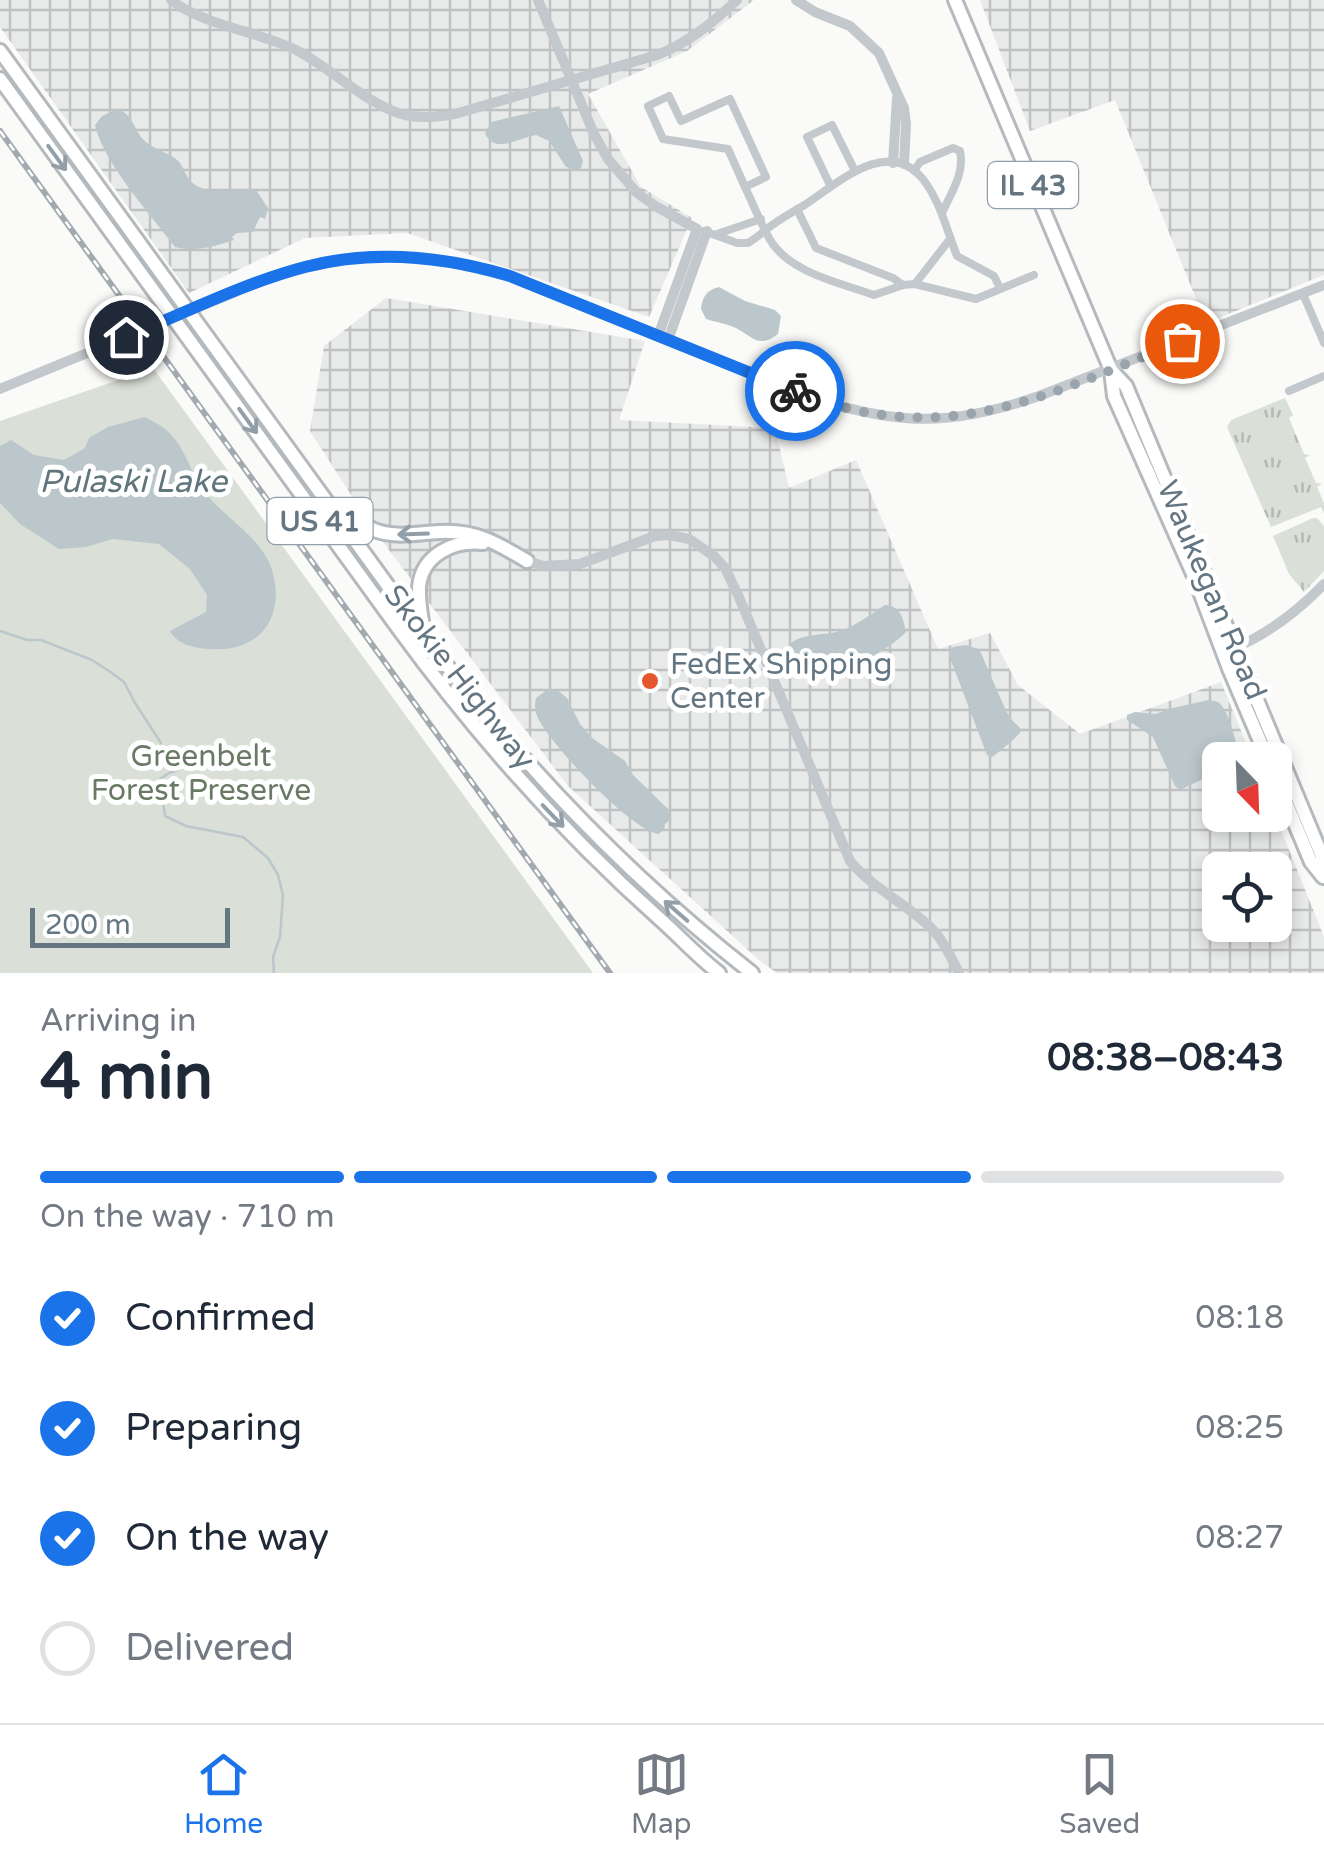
<!DOCTYPE html>
<meta charset="utf-8">
<style>
:root{--surface:#fff;--page:#f6f6f7;--text:#1f2937;--muted:#747a83;--line:#e0e1e3;--accent:#1a73e8}
body{margin:0;font-family:"Varela Round",sans-serif;background:var(--page);color:var(--text);height:100vh;display:flex;flex-direction:column;font-size:38px;white-space:nowrap}
*{box-sizing:border-box;margin:0}
p{font-size:32px;color:var(--muted)}
.icon{flex:none;width:55px;height:55px;fill:none;stroke:currentColor;stroke-width:2;stroke-linecap:round;stroke-linejoin:round}
.map{position:relative;height:973px;overflow:hidden}
.sheet{display:flex;flex-direction:column;background:var(--surface);flex:1}
.sheet>*{flex:none}
.needle{width:65px;rotate:157deg}
.buttons{position:absolute;left:1202px;top:742px;display:grid;gap:20px}
.buttons a{display:grid;place-items:center;width:90px;height:90px;border-radius:15px;background:var(--surface);box-shadow:0 5px 15px #0003;font-size:50px}
.scale{position:absolute;left:30px;bottom:25px;width:200px;box-sizing:border-box;padding-left:10px;border:5px solid #657683;border-top:0;font-size:28px;line-height:35px;white-space:nowrap;color:#657683;-webkit-text-stroke:8px #fff;paint-order:stroke}
.pin{position:absolute;display:grid;place-items:center;width:85px;height:85px;color:#fff;margin:-42px;border:5px solid #fff;border-radius:50%;box-shadow:0 2px 10px #0007}
.courier{position:absolute;display:grid;place-items:center;width:100px;height:100px;margin:-50px;border:8px solid #1a73e8;border-radius:50%;background:#fff;color:#222;box-shadow:0 2px 12px #0007}
.headline em{font-style:normal;font-weight:700}
.headline div{display:flex;flex-direction:column-reverse}
.headline{display:flex;align-items:center;justify-content:space-between;height:170px;padding:0 40px}
h1{font-size:65px;font-weight:700;line-height:75px}
.bar{display:grid;grid-template-columns:repeat(4,1fr);gap:15px 10px;align-content:center;height:120px;padding:0 40px}
.bar i{height:12px;border-radius:8px;background:var(--line)}
.bar .active{background:var(--accent)}
.bar p{grid-column:span 4}
ol{padding:0 40px;list-style:none}
li{display:flex;align-items:center;gap:30px;height:110px}
li p{margin-inline-start:auto}
li .icon{padding:10px;border-radius:50%;background:var(--accent);color:#fff;stroke-width:4}
li:last-child{color:var(--muted)}
li i{width:55px;height:55px;border:5px solid var(--line);border-radius:50%}
.tab-bar{display:flex;justify-content:space-around;align-items:center;height:140px;border-top:2px solid var(--line);background:var(--surface);font-size:28px;color:var(--muted)}
.tab-bar a{display:grid;justify-items:center;gap:5px}
.tab-bar .active{color:var(--accent)}
.map>svg:first-child{display:block}
</style>
<div class="map">
<svg width="1324" height="973" viewBox="0 0 1324 973">
<defs>
<pattern id="industrial-grid" width="8" height="8" patternUnits="userSpaceOnUse" patternTransform="scale(2.5)"><rect width="8" height="8" fill="#e8e9e9"/><path d="M0 4h8M4 0v8" fill="none" stroke="#c0c1c2"/></pattern>
<pattern id="grass-tufts" width="24" height="20" patternUnits="userSpaceOnUse" patternTransform="scale(2.5)"><rect width="24" height="20" fill="#dadfd7"/><path d="M3 7l-1-3M5 7V3M7 7l1-3M15 17l-1-3M17 17v-4M19 17l1-3" fill="none" stroke="#b4b9b4"/></pattern>
</defs>
<rect width="100%" height="100%" fill="#fafaf8"/>
<g fill="url(#industrial-grid)" fill-rule="evenodd">
<path d="M0 0H754L687 51 588 94 641 187 692 218 649 317 407 233 305 238 189 293 0 27Z"/>
<path d="M980 0H1324V275L1206 323 1115 100 1030 131Z"/>
<path d="M386 298 645 341 619 420 775 428 789 488 856 460 938 649 990 633 1018 685 1080 734 1221 682 1253 760H1220V815H1275L1324 937V973H777L759 960 568 786 373 529 310 431 324 346ZM1220 870H1275V925H1220Z"/>
</g>
<g fill="url(#grass-tufts)">
<path d="M1285 398 1293 415 1289 418 1304 454 1310 455 1305 458 1316 483 1322 484 1317 487 1324 503V513L1321 507 1271 527 1227 427 1231 420Z"/>
<path d="M1313 518H1317L1324 526V571L1304 592 1289 574 1273 536Z"/>
</g>
<path fill="#dadfd7" d="M153 368 593 973H0V421Z"/>
<g fill="#bbc7cb">
<path d="M559 106 583 161 581 168 577 170 566 167 549 141 536 135C518 138 494 155 485 133L491 122Z"/>
<path d="M118 109C133 115 133 127 142 138 151 149 165 151 176 159 184 165 185 178 194 184 209 196 237 187 256 190L268 208 265 219 260 217 253 232 237 233 232 237 234 240C213 247 196 252 175 247 151 215 104 164 95 125L102 116Z"/>
<path d="M719 287 745 301 775 310 781 316 778 334C756 351 751 333 731 326 723 323 715 322 706 319L701 309C702 297 707 290 719 287Z"/>
<path d="M145 417C152 421 159 424 165 429 184 444 189 469 202 488 221 517 261 535 272 570 286 617 260 653 210 649 195 648 177 645 170 631L206 612 207 595 190 569 159 544 113 539 86 547 59 549 20 524 0 503V446L11 440 34 455 64 460 85 448 89 438 108 427Z"/>
<path d="M885 605C901 606 903 618 906 632 890 650 823 688 799 677 787 672 787 661 785 650 795 633 819 636 836 632 854 628 869 615 885 605Z"/>
<path d="M966 645 978 649 981 653 1006 711 1011 719 1022 730C1019 736 999 752 992 757L987 755 950 658 949 652 953 647Z"/>
<path d="M547 690H557L567 698 580 724 592 738 625 761 633 775 668 809 670 820 665 824 664 830 658 834C630 829 553 747 539 720 535 713 534 706 536 698Z"/>
<path d="M1209 700C1212 701 1216 701 1218 702 1229 709 1238 747 1239 760H1220V771L1180 790 1175 786 1153 737 1127 720V715L1135 712 1156 714 1168 709Z"/>
</g>
<g fill="none" stroke-linecap="round" stroke-linejoin="round">
<g stroke="#bbc7cb" stroke-width="2.5">
<path d="M0 631 27 640H41L92 660 109 671 124 682 135 703 161 743"/>
<path d="M178 760 180 764 178 770 169 773 160 779 165 816 186 826 243 837 268 858 278 875 283 895 280 937 273 957 274 973"/>
</g>
<g stroke="#b5babe" stroke-width="18">
<g id="primary">
<path d="M955 0 1111 370 1114 396 1194 576 1230 671 1268 760"/>
<path d="M1111 370 1126 386 1322 856 1321 872"/>
<path d="M1275 776 1311 862 1323 877"/>
</g>
</g>
<g stroke="#b4b9bd" stroke-width="18">
<g id="trunk">
<path d="M0 51 425 637C519 762 628 876 752 973"/>
<path d="M0 79 398 628C476 735 563 833 662 921 681 938 698 957 719 973"/>
<path d="M329 505C346 511 360 525 377 531 399 538 418 533 439 532 476 530 497 543 527 561"/>
<path d="M424 635C422 619 418 603 419 587 422 555 453 540 483 543"/>
</g>
</g>
<g stroke="#c3c8cc" stroke-width="8">
<path d="M669 96 681 121 730 99 766 177 745 187 728 149 663 139 648 106Z"/>
<path d="M914 171 920 162 953 148 960 151C965 173 951 193 942 213"/>
<path d="M830 185 807 137 832 125 855 171"/>
<path d="M745 187C753 204 760 222 769 238 788 273 841 283 874 295L903 285 915 284 976 299 1034 275"/>
<path d="M797 209 816 248 893 278 903 285"/>
<path d="M704 231 737 243H748C755 239 761 234 767 229 779 219 793 212 806 204 838 183 887 137 922 178 940 200 947 231 957 256L994 276 1000 288"/>
<path d="M717 234 761 219"/>
<path d="M915 284 950 239"/>
<path d="M1303 294 1324 343"/>
<path d="M1289 391 1324 376"/>
</g>
<g stroke="#c3c8cc" stroke-width="10">
<path d="M171 0C203 25 256 31 294 49 332 68 360 100 401 114 419 119 436 117 455 114L657 55C688 43 713 23 737 0"/>
<path d="M538 0 594 134 608 159 637 193 657 207 697 229 658 336"/>
<path d="M796 0 815 12 850 26 879 53 904 108 906 124 904 164"/>
<path d="M893 163 897 98"/>
<path d="M216 300C245 288 274 275 304 267 372 248 443 256 510 276 581 305 652 333 723 362 782 386 840 413 905 418 951 422 996 411 1039 396L1324 285"/>
<path d="M668 340 707 231"/>
<path d="M0 389 126 337"/>
<path d="M527 561 544 566 580 564 655 536 669 535 689 539 714 556 725 568 738 595 850 861C875 891 910 905 935 932 945 944 952 959 959 973"/>
<path d="M1230 650C1267 635 1296 613 1324 584"/>
</g>
<use href="#primary" stroke="#fff" stroke-width="12"/>
<use href="#trunk" stroke="#fff" stroke-width="12"/>
<g stroke="#a2aab0" stroke-width="6">
<path id="rail" d="M0 131 610 973"/>
</g>
<use href="#rail" stroke="#fff" stroke-width="2.5" stroke-dasharray="8" stroke-linecap="butt"/>
<path stroke="#c3c8cc" stroke-width="10" d="M126 337 216 300"/>
</g>
<defs><path id="oneway-shaft" d="M-6 0H5M1.5-3L5.5 0L1.5 3" fill="none" stroke-width="1.6" stroke-linecap="round" stroke-linejoin="round" transform="scale(2.5)"/></defs>
<g stroke="#939fa8">
<use href="#oneway-shaft" transform="translate(57 158) rotate(54)"/>
<use href="#oneway-shaft" transform="translate(248 421) rotate(54)"/>
<use href="#oneway-shaft" transform="translate(413 534) rotate(178)"/>
<use href="#oneway-shaft" transform="translate(553 816) rotate(46)"/>
<use href="#oneway-shaft" transform="translate(676 911) rotate(-139)"/>
</g>
<g fill="none" stroke-linecap="round" stroke-linejoin="round">
<path stroke="#99a4ac" stroke-width="10" stroke-dasharray="0 18" d="M795 391C944 452 1045 396 1182 341"/>
<path stroke="#1a73e8" stroke-width="12" d="M126 337C185 313 244 283 305 267 373 249 443 256 510 276L795 391"/>
</g>
<circle fill="#e4572e" stroke="#fff" stroke-width="4" cx="650" cy="681" r="10"/>
<g text-anchor="middle" stroke-width="10" stroke-linejoin="round" paint-order="stroke">
<g fill="#fff" stroke="#939fa8" stroke-width="2.5">
<rect x="988" y="162" width="90" height="46" rx="8"/>
<rect x="267.5" y="498" width="105" height="46" rx="8"/>
</g>
<g font-size="28" font-weight="bold" fill="#657683">
<text x="1033" y="195">IL 43</text>
<text x="320" y="531">US 41</text>
</g>
<g font-size="30" fill="#657683" stroke="#fff">
<text transform="translate(1212 590) rotate(67)" y="10">Waukegan Road</text>
<text transform="translate(460 677) rotate(52)" y="10">Skokie Highway</text>
</g>
<g font-size="30" fill="#657683" stroke="#fff" text-anchor="start">
<text x="670" y="674">FedEx Shipping<tspan x="670" dy="34">Center</tspan></text>
</g>
<g font-size="30" fill="#687a64" stroke="#fff">
<text x="201" y="766">Greenbelt<tspan x="201" dy="34">Forest Preserve</tspan></text>
</g>
<g font-size="32" font-style="italic" fill="#60757c" stroke="#fff">
<text x="133" y="492">Pulaski Lake</text>
</g>
</g>
</svg>
<div class="buttons">
<a><svg class="needle" viewBox="-14 -14 28 28"><path d="M0-13l5 13h-10z" fill="#e53935"/><path d="M0 13l5-13h-10z" fill="#747a83"/></svg></a>
<a><svg class="icon" aria-label="locate" viewBox="0 0 24 24"><circle cx="12" cy="12" r="6"/><path d="M12 2v4M12 18v4M2 12h4M18 12h4"/></svg></a>
</div>
<div class="scale">200 m</div>
<div class="pin" style="left:1182px;top:341px;background:#ea580c"><svg class="icon" aria-label="bag" viewBox="0 0 24 24"><path d="M5 8h14l-1 12H6zM9 8a3 3 0 0 1 6 0"/></svg></div>
<div class="pin" style="left:126px;top:337px;background:#1f2937"><svg class="icon" aria-label="home" viewBox="0 0 24 24"><path d="M3 11l9-7 9 7M6 9v11h12V9"/></svg></div>
<div class="courier" style="left:795px;top:391px"><svg class="icon" aria-label="bike" viewBox="0 0 24 24"><circle cx="6" cy="16" r="4"/><circle cx="18" cy="16" r="4"/><path d="M6 16l4-8h5l3 8M10 8l3 8H6M13 5h3"/></svg></div>
</div>
<section class="sheet">
<div class="headline"><div><h1>4 min</h1><p>Arriving in</p></div><em>08:38–08:43</em></div>
<div class="bar"><i class="active"></i><i class="active"></i><i class="active"></i><i></i><p>On the way · 710 m</p></div>
<ol>
<li><svg class="icon" aria-label="check" viewBox="0 0 24 24"><path d="M5 12l5 5 9-10"/></svg>Confirmed<p>08:18</p></li>
<li><svg class="icon" aria-label="check" viewBox="0 0 24 24"><path d="M5 12l5 5 9-10"/></svg>Preparing<p>08:25</p></li>
<li><svg class="icon" aria-label="check" viewBox="0 0 24 24"><path d="M5 12l5 5 9-10"/></svg>On the way<p>08:27</p></li>
<li><i></i>Delivered</li>
</ol>
</section>
<nav class="tab-bar">
<a class="active"><svg class="icon" aria-label="home" viewBox="0 0 24 24"><path d="M3 11l9-7 9 7M6 9v11h12V9"/></svg>Home</a>
<a><svg class="icon" aria-label="map" viewBox="0 0 24 24"><path d="M3 6l6-2 6 2 6-2v14l-6 2-6-2-6 2zM9 4v14M15 6v14"/></svg>Map</a>
<a><svg class="icon" aria-label="saved" viewBox="0 0 24 24"><path d="M7 4h10v16l-5-4-5 4z"/></svg>Saved</a>
</nav>
